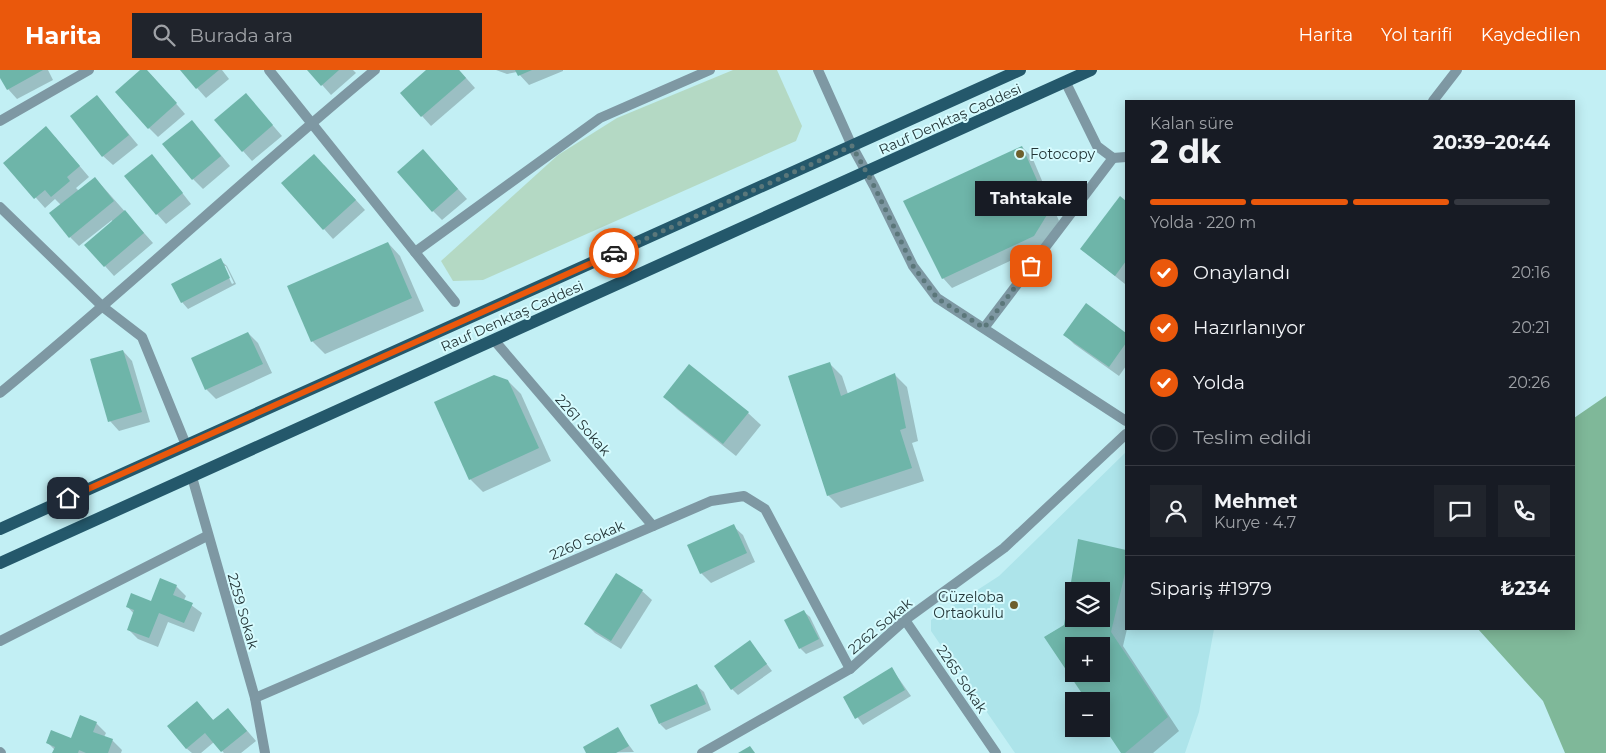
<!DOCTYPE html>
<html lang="tr">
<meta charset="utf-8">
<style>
:root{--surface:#171b24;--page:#20242c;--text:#f1f3f6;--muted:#9ea1a6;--line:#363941;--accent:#ea580c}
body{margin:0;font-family:Montserrat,sans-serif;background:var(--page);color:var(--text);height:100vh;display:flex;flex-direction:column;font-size:19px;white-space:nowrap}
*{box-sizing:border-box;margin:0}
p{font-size:16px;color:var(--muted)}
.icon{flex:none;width:28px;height:28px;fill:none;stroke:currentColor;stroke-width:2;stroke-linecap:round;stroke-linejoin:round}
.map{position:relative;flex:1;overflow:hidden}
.sheet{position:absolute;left:1125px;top:30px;width:450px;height:530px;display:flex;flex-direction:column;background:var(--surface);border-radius:0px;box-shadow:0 2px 12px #0003}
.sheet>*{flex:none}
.tools{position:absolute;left:1065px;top:512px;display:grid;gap:10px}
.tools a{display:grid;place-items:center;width:45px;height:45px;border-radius:0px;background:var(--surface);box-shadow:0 2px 12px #0003;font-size:25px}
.pin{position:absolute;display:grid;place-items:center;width:42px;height:42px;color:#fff;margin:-21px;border-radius:10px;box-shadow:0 2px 8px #0006}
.courier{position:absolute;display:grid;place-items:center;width:50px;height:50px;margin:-25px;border:4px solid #ea580c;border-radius:50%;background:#fff;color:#222;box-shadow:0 1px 6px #0007}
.bubble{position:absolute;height:35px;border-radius:0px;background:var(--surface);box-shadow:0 2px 12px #0003;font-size:16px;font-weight:700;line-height:35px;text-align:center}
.headline em{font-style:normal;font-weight:700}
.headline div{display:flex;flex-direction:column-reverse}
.headline{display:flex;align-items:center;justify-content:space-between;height:85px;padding:0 25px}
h1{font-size:32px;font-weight:700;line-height:38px}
.bar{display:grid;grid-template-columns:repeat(4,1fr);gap:8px 5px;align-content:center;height:60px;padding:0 25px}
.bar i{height:6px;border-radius:4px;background:var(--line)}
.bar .active{background:var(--accent)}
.bar p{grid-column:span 4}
.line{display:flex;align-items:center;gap:12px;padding:0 25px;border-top:1px solid var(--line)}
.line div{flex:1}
.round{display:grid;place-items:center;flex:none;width:52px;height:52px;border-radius:0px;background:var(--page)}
ol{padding:0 25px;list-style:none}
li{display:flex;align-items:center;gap:15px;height:55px}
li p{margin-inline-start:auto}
li .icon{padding:5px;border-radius:50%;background:var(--accent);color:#fff;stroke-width:4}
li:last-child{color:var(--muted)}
li i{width:28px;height:28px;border:2px solid var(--line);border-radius:50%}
header{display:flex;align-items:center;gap:30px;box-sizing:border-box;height:70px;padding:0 25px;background:var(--accent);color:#fff}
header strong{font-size:24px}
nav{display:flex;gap:28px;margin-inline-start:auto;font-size:18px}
.search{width:350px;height:45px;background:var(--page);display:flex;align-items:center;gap:12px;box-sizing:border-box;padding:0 18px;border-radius:0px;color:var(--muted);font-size:19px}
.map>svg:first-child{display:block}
</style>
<header>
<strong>Harita</strong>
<div class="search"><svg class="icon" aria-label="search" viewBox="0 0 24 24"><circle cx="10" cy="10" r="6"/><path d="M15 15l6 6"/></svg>Burada ara</div>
<nav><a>Harita</a><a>Yol tarifi</a><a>Kaydedilen</a></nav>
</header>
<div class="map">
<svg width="1606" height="683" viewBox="0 0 1606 683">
<rect width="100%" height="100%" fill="#c2eff4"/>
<path fill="#ade4ea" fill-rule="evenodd" d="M1126 382V559H1214L1199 642 1185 683H1015L931 561V550L999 506ZM1074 521H1101V549H1074ZM1074 576H1101V604H1074ZM1074 631H1101V659H1074Z"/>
<path fill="#b4d9c4" d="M733 0H777L802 56 796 71 483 210 453 211 441 191 558 85 617 48Z"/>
<path fill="#7fb899" d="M1606 326V683H1565L1543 631 1478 559H1574V348Z"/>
<g fill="#0003" fill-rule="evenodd">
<path d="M0 0H48L53 10 17 29 8 19 0 5Z"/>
<path d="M142 0H146L154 8 185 44 158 67 149 58Z"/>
<path d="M181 0H222L229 9 206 28Z"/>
<path d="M309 0H353L356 3 331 25Z"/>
<path d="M428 0H459L475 18 431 56 422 46Z"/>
<path d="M496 0H563V1L529 15 517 2 507 4Z"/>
<path d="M97 26 138 75 113 95 103 86Z"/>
<path d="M255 35 282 66 252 91 243 81Z"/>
<path d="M201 61 230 96 203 119 193 109Z"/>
<path d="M55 67 89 107 76 118 79 121 95 108 153 173 114 206 105 196 112 150 79 176 70 167 61 135 55 129 45 138 5 93Z"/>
<path d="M1022 77 1032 87 1059 151 1044 175 952 218 943 208Z"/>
<path d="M432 90 467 129 442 150 433 141Z"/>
<path d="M324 95 365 140 333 169 324 159Z"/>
<path d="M161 96 191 134 166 154 157 144Z"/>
<path d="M1121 128 1126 132 1125 214 1081 179Z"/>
<path d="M388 173 400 186 424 241 325 284 312 271Z"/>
<path d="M220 190 227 196 236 214 188 239 182 232ZM223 196H226L234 213 232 214Z"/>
<path d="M1086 235 1126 264V296L1119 306 1074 274 1065 265Z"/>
<path d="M248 263 258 273 272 303 216 329 206 319Z"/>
<path d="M123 281 132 291 150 352 119 361 110 351Z"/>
<path d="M830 294 842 306 848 324 895 305 907 317 918 371 912 373 924 411 841 438 828 425Z"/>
<path d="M508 311 521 324 551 391 483 422 470 409Z"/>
<path d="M665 327 748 343 761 355 736 386 677 339Z"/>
<path d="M733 456 743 465 755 492 711 513 701 503Z"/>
<path d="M1079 471 1126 482 1127 559 1123 576 1179 661 1153 683H1122L1101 631H1088L1045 567 1065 555ZM1074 521H1101V549H1074ZM1074 576H1101V604H1074Z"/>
<path d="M176 516 186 526 184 530 202 543 194 562 168 552 158 577 138 569 128 559 134 544 127 536 152 533Z"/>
<path d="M642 521 652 530 621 579 595 563 586 554Z"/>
<path d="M803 541 810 547 824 576 806 584 800 578Z"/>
<path d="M750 572 772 601 738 625 732 619Z"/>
<path d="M892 599 911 626 863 655 844 628Z"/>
<path d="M697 616 704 622 711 640 666 660 660 654Z"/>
<path d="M197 633 214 651 237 649 256 671 241 683H224L214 672 201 683H192L186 678Z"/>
<path d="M96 653 106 663 104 667 112 670 122 680 121 683H54L55 680 48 673 72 669Z"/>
<path d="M617 659 634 682 588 683Z"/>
</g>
<g fill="#6eb5a9" fill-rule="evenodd">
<path d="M0 0H43L7 20 0 8Z"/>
<path d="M140 0H147L177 33 148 59 115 22Z"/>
<path d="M180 0H219L196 19Z"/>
<path d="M307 0H339L321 16Z"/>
<path d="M426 0H459L466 8 421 47 400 23Z"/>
<path d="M515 0H532L518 6Z"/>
<path d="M246 23 273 55 242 82 214 50Z"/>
<path d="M97 25 129 65 102 87 70 46Z"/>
<path d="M192 50 221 86 192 110 162 74Z"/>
<path d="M46 56 80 96 67 107 70 111 51 127 45 120 34 129 3 93Z"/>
<path d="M1022 76 1050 140 1034 166 942 209 903 131Z"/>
<path d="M423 79 458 119 432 142 397 102Z"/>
<path d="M152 84 183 123 156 145 124 106Z"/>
<path d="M314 84 356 130 323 160 281 113Z"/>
<path d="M95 107 114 131 69 168 49 143Z"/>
<path d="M1120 126 1126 131V191L1115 206 1080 179Z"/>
<path d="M125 140 144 163 104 197 84 175Z"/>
<path d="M388 172 412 228 311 272 287 216Z"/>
<path d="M221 188 230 208 181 233 171 214Z"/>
<path d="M1086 233 1126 263V273L1109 297 1063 265Z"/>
<path d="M248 262 263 294 205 320 191 288Z"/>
<path d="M123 280 142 342 108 352 90 289Z"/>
<path d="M830 292 841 326 895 303 906 358 900 360 912 398 827 426 788 306Z"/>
<path d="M689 294 749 342 723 374 663 327Z"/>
<path d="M494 305 508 310 539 378 469 410 434 332Z"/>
<path d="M734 454 747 483 700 504 687 475Z"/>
<path d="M1078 469 1126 480V499L1111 562 1168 647 1125 683H1121L1101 653V631H1087L1044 567 1064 555ZM1074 521H1101V549H1074ZM1074 576H1101V604H1074Z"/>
<path d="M616 503 643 520 611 571 584 554Z"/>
<path d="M160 508 177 515 173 525 193 533 184 553 159 543 149 568 127 560 134 540 126 537 131 523 151 531Z"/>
<path d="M804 540 819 569 799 579 784 550Z"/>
<path d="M750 570 767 594 731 620 714 596Z"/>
<path d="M892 597 905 620 855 649 843 627Z"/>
<path d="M697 614 706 634 659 654 650 635Z"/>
<path d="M197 631 213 650 228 638 247 661 221 682 205 663 186 679 167 656Z"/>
<path d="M80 645 97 652 93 662 113 669 108 683H86L79 680 78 683H52L55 677 46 673 51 660 71 668Z"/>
<path d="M618 657 629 676 616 683H586L583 677Z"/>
<path d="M750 676 755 683H738Z"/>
</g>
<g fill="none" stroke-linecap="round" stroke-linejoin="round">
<g stroke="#7e98a3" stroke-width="10">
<path d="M269 0 455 232"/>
<path d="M818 0 852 76 874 116 913 196 937 228 1126 351"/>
<path d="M1066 13 1097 76 1113 88 1126 87"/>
<path d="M1433 31 1457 0"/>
<path d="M0 51 89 0"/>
<path d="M0 137 103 237 142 267 186 375"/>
<path d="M415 182 600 48 710 0"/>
<path d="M984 258 1113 88"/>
<path d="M494 270 653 456"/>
<path d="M0 323C128 218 248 105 375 0"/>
<path d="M192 407 255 628 265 683"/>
<path d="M905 550 996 683"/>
<path d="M0 571 207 466"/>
<path d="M255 628 711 431 744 426 765 439 850 599"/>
<path d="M0 682 1 683"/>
<path d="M702 683 850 599 905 550 1004 478 1126 364"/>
</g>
<g stroke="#24586b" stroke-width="12">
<path d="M0 459 1020 0"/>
<path d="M0 493 1091 0"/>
</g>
</g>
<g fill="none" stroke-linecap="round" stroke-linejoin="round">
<path stroke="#5b777a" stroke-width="5" stroke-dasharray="0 9" d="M614 183 852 76 874 116 913 196 937 228 984 258 1031 196"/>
<path stroke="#ea580c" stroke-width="6" d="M68 428 614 183"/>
</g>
<g fill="#6e602d" stroke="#d6fbfe" stroke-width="2">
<circle cx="1020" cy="84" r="5"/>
<circle cx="1014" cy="535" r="5"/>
</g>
<g text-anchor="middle" stroke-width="4" stroke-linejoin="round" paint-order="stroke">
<g font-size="14" fill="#243638" stroke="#d6fbfe">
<text transform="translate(950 49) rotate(-24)" y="5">Rauf Denktaş Caddesi</text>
<text transform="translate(512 246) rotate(-24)" y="5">Rauf Denktaş Caddesi</text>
<text transform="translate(583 355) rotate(49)" y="5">2261 Sokak</text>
<text transform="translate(587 470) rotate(-23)" y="5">2260 Sokak</text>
<text transform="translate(243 541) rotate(74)" y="5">2259 Sokak</text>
<text transform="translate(880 556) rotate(-40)" y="5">2262 Sokak</text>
<text transform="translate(962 609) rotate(56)" y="5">2265 Sokak</text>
</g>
<g font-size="14" fill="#243638" stroke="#d6fbfe" text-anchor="start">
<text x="1030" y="89">Fotocopy</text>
<text x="1004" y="532" text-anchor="end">Güzeloba<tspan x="1004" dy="16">Ortaokulu</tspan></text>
</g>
</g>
</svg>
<div class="tools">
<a><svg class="icon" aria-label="layers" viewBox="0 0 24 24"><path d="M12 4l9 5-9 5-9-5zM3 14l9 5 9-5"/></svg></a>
<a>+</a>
<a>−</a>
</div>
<div class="pin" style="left:1031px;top:196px;background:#ea580c"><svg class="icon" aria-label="bag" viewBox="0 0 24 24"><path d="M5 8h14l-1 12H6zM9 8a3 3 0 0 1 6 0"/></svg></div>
<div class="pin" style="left:68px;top:428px;background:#1f2937"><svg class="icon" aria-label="home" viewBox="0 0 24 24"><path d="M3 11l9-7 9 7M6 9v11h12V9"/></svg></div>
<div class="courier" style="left:614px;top:183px"><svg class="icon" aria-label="car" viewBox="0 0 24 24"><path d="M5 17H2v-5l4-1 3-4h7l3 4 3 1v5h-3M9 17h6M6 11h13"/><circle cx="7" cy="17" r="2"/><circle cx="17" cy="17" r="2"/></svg></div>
<div class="bubble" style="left:975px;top:111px;width:112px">Tahtakale</div>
<section class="sheet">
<div class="headline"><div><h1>2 dk</h1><p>Kalan süre</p></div><em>20:39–20:44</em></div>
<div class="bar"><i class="active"></i><i class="active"></i><i class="active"></i><i></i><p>Yolda · 220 m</p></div>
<ol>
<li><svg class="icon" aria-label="check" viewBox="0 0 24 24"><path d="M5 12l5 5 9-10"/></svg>Onaylandı<p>20:16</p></li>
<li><svg class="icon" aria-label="check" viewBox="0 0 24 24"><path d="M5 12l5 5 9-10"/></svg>Hazırlanıyor<p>20:21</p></li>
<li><svg class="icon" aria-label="check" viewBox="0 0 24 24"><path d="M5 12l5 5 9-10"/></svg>Yolda<p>20:26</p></li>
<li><i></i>Teslim edildi</li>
</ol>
<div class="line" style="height:90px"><a class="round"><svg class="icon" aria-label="person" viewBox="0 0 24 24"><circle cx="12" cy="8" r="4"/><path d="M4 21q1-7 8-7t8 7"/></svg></a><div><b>Mehmet</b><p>Kurye · 4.7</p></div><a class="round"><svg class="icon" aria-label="chat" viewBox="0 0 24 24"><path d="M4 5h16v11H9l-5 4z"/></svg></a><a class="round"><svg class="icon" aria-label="phone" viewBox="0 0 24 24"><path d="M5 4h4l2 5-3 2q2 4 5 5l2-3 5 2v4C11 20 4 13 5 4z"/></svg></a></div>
<div class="line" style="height:65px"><div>Sipariş #1979</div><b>₺234</b></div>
</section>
</div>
